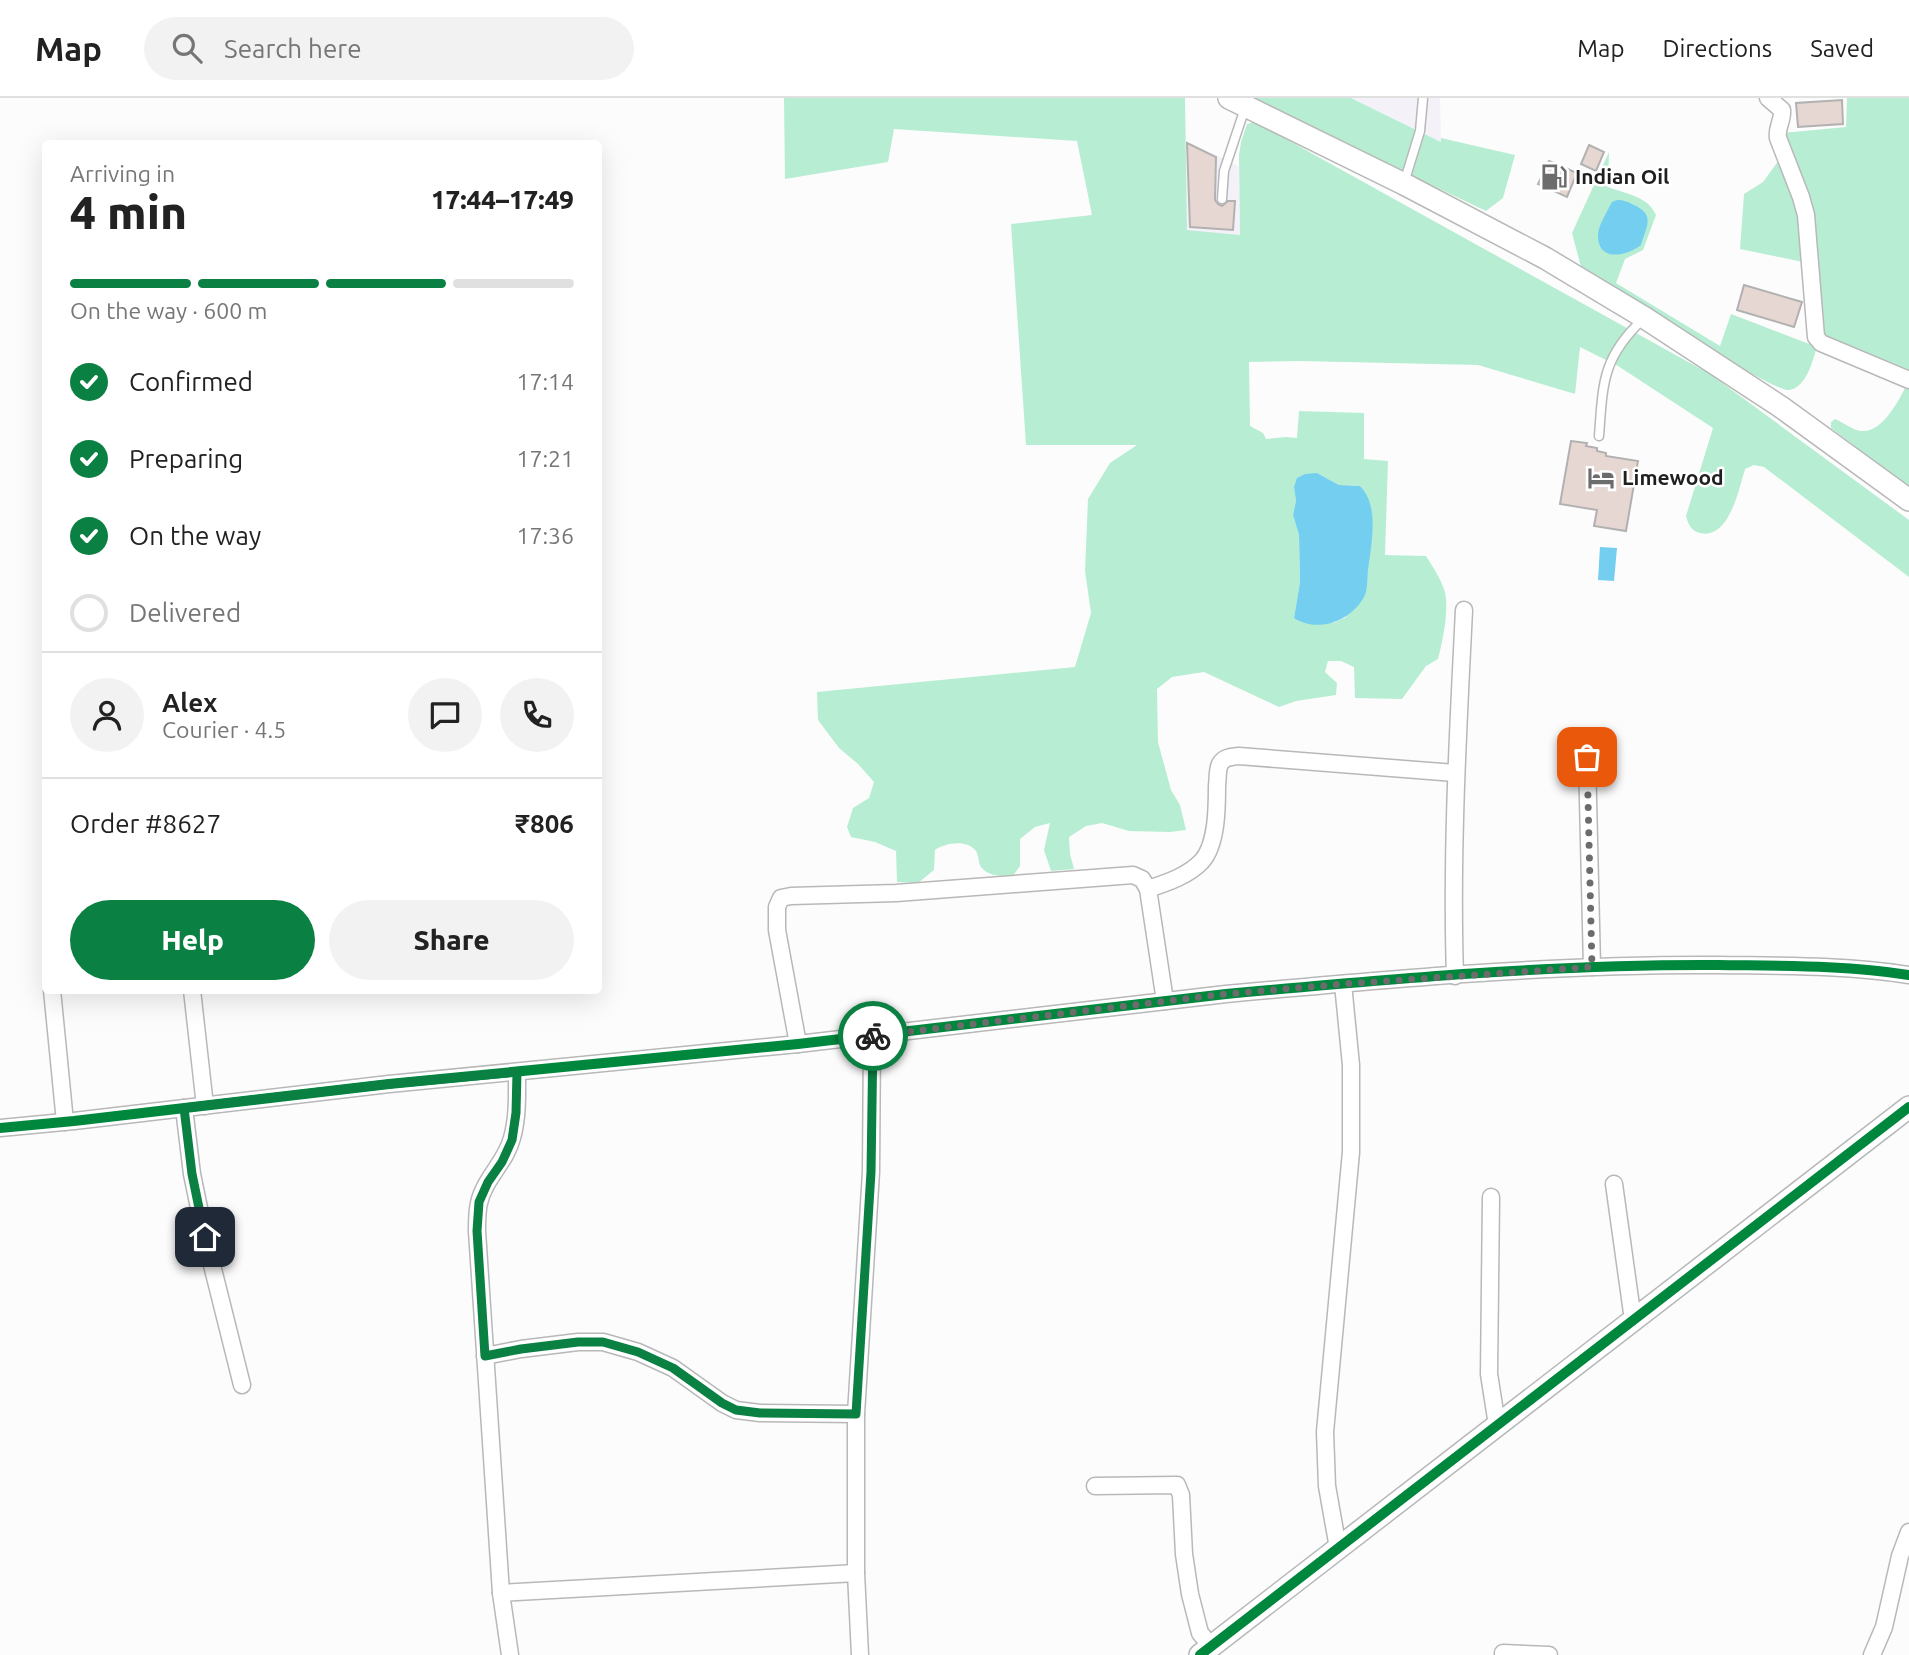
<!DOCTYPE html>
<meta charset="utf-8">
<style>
:root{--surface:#fff;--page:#f2f2f2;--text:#222;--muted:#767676;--line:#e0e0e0;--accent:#0b8043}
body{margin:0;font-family:Ubuntu,sans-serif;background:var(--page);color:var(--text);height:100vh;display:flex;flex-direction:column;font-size:26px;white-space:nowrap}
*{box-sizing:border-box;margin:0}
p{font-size:23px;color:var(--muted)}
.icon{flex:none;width:38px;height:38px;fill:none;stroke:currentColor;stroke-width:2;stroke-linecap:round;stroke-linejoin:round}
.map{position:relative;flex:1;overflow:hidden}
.sheet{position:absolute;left:42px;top:42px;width:560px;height:854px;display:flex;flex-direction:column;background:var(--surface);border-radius:7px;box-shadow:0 7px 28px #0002}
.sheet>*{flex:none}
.pin{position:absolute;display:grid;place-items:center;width:60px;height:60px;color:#fff;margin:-30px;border-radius:14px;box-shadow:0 4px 10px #0006}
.courier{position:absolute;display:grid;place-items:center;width:70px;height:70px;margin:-35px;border:5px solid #0b8043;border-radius:50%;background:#fff;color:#222;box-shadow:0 2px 9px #0007}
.head em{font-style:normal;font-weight:800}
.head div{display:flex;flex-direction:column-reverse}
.head{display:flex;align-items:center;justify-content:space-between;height:119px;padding:0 28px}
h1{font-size:46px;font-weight:800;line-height:52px}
.bar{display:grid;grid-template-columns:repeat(4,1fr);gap:10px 7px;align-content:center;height:84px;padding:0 28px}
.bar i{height:9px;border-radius:5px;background:var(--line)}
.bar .selected{background:var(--accent)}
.bar p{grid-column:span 4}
.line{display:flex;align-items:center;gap:18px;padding:0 28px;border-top:2px solid var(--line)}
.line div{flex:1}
.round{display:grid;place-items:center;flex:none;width:74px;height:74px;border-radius:37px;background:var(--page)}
ol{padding:0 28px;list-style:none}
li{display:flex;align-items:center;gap:21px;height:77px}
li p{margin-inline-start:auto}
li .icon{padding:7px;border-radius:50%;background:var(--accent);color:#fff;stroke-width:4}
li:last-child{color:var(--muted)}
li i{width:38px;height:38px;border:4px solid var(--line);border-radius:50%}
.action{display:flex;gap:14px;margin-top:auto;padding:14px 28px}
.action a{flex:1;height:80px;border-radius:42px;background:var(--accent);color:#fff;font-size:28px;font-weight:800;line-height:80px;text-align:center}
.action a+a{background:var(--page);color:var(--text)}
header{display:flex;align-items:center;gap:42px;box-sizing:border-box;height:98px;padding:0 35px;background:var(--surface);border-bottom:2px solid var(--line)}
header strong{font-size:33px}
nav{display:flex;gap:38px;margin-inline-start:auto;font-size:24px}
.search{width:490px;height:63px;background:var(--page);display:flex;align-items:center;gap:18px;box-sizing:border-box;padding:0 24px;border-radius:38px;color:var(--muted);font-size:26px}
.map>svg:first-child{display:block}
</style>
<header>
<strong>Map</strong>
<div class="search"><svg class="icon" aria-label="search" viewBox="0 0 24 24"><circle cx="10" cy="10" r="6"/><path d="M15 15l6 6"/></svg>Search here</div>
<nav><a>Map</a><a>Directions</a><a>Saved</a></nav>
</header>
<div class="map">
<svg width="1909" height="1557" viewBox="0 0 1909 1557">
<rect width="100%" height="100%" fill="#fcfcfc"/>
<g fill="#f4f1f8">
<path d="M1351 0H1440L1441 44 1420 33Z"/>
<path d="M1186 43 1239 68 1240 137 1187 133Z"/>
</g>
<g fill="#b7eed3" fill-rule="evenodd">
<path d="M784 0H1185L1187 132 1240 137 1239 57 1241 44 1247 26 1255 24 1710 276 1909 422V479L1764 369 1754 367 1745 371C1739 391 1729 442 1700 435 1691 433 1688 426 1686 418L1713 330 1618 268 1580 249 1575 296 1478 267 1300 263 1249 264 1250 328 1263 335 1266 341 1286 339 1297 340 1299 313 1364 315V361L1388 363 1385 457 1426 458C1433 469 1441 481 1445 494 1449 513 1443 542 1438 561L1426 568 1402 601 1355 600 1354 569 1341 563H1328L1325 574 1337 585 1336 597 1296 603 1279 609 1204 574 1172 579 1157 591 1158 644 1171 692 1180 707 1186 732 1170 734 1129 733 1102 725 1086 728 1069 739 1070 756 1074 771 1051 773 1044 752 1050 725 1035 729 1020 741V768L1013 778C1002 778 989 779 981 769 978 765 979 757 976 753 967 741 945 745 935 752L934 772 918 785 897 784 896 753 875 744 851 739 847 729 853 710 869 700 874 684 858 666 839 650 818 622 817 594 1075 569 1091 515 1085 473 1088 401 1110 365 1137 347H1026L1011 126 1092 117 1077 43 894 31 888 64 785 81ZM1317 375 1339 387 1360 388 1364 393 1371 414 1372 434 1346 519 1333 525 1294 520 1300 484 1299 437 1293 417 1296 403 1294 389Z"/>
<path d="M1249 0H1351L1441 44V40L1515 57 1503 100 1486 113Z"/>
<path d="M1847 0H1909V276L1824 242 1815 155 1782 35 1846 29Z"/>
<path d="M1609 54 1608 89C1626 96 1648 98 1656 117L1643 152 1625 161 1616 185 1720 248 1731 216 1817 249C1812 264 1807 289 1789 292 1773 295 1606 185 1581 169L1572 135Z"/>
<path d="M1779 62 1789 80 1802 125 1803 164 1740 151 1744 96 1763 84Z"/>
<path d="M1907 286 1909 287V389L1831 330V324L1835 321C1842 324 1853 332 1861 333 1883 335 1899 302 1907 286Z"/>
</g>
<g fill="#74ceef">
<path d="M1617 102C1624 102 1628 104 1634 107 1656 117 1646 129 1641 147 1626 159 1597 164 1598 136 1599 126 1607 114 1612 104Z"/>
<path d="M1317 375 1339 387 1360 388C1380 408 1371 447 1368 472 1367 480 1368 492 1364 499 1350 524 1318 535 1294 520L1300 484 1299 437 1293 417 1296 403 1294 389 1297 380 1305 376Z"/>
<path d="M1600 449 1617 450 1614 483 1598 482Z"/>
</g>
<g fill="#e7d7d2" stroke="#b2b1b1" stroke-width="2">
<path d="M1842 2 1843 26 1798 29 1796 5Z"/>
<path d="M1187 45 1216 59 1215 102 1218 106 1222 108 1228 103H1235L1233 132 1190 129Z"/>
<path d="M1589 47 1604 54 1596 73 1581 66Z"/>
<path d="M1549 63 1577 75 1567 99 1538 86Z"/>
<path d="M1744 187 1802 204 1794 229 1737 212Z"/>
<path d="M1571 343 1587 345 1586 348 1597 350V353L1606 355V358L1638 363 1626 433 1594 428 1597 412 1560 406Z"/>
</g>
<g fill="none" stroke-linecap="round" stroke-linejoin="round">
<g stroke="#b8b8b8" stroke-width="11">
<g id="lane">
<path d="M1404 85 1420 33 1423 0"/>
<path d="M1222 101 1224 73 1245 10"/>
<path d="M1599 338C1603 285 1602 260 1643 221"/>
</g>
</g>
<g stroke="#b8b8b8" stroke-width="19">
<g id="street">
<path d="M1768 0 1782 12C1783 23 1776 30 1778 40L1801 99 1806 117 1816 239 1821 245 1909 282"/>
<path d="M1587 659 1592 869"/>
<path d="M1148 791C1166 785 1188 778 1202 763 1217 746 1217 709 1217 688 1218 681 1217 672 1220 666 1224 659 1231 659 1239 658L1455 675"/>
<path d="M1455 878C1451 755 1458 634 1464 512"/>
<path d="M52 892 65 1024"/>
<path d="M192 892 205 1008"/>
<path d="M798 946 777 832V809L781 800 791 798 896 795 1133 777 1142 781 1148 791 1165 903"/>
<path d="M184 1010 192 1076 205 1139 242 1287"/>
<path d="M0 1030 74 1023 389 986 798 946 1226 896C1390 881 1554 866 1718 867 1782 868 1846 867 1909 877"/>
<path d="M1614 1086 1633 1222"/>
<path d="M1491 1099 1489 1276 1497 1327"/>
<path d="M485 1258 521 1251 578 1244H603L638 1254 673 1270 722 1305 736 1312 760 1315 856 1316"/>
<path d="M1095 1388 1177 1387 1181 1397 1184 1456 1190 1496 1200 1535 1211 1548"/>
<path d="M1338 1450 1327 1388 1325 1334 1351 1054V967L1343 886"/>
<path d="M501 1495 856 1475"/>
<path d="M1503 1555 1549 1557"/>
<path d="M510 1557 501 1495 477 1133C477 1124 477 1113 479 1105 484 1081 506 1064 512 1040 518 1019 517 996 517 974"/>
<path d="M860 1557 856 1475V1316L871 1074 872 938"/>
<path d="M1872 1557 1884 1529 1900 1458 1909 1434"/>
</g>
</g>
<g stroke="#b8b8b8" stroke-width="24">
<g id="secondary">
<path d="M1229 0 1404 86 1545 160 1645 220 1781 309 1909 402"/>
<path d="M1200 1557 1909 1009"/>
</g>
</g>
<use href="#lane" stroke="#fff" stroke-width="8"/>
<use href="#street" stroke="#fff" stroke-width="16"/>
<use href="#secondary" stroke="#fff" stroke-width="21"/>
<g stroke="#fff" stroke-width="15">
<g id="cycleway">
<path d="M0 1030 74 1023 389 986 798 946 1226 896C1390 881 1554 866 1718 867 1782 868 1846 867 1909 877"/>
<path d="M1200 1557 1909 1009"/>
</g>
</g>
<use href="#cycleway" stroke="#00873e" stroke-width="10"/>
</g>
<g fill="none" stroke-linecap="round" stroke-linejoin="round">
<path stroke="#6c6c6d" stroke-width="7" stroke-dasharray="0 12.6" d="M873 938 1226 896 1343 886 1592 869 1587 659"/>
<path stroke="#0b8043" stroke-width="9" d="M205 1139 192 1076 184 1010 389 986 517 974 516 1015 512 1042 502 1064 488 1084 479 1104 477 1133 485 1258 521 1251 578 1244H603L638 1254 673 1270 722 1305 736 1312 760 1315 856 1316 871 1074 873 938"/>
</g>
<defs>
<g id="fuel-bare" transform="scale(2.1)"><path d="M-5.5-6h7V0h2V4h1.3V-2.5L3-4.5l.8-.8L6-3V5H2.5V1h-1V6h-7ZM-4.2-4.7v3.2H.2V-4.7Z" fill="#6c6c6d" stroke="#fff" stroke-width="2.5" paint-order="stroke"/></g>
<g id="hotel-bare" transform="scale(2.1)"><path d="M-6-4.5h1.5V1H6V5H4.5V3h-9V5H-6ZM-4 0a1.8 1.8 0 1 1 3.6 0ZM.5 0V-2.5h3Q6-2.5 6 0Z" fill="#6c6c6d" stroke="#fff" stroke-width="2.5" paint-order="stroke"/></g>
</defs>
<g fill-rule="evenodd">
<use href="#fuel-bare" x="1554" y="79"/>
<use href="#hotel-bare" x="1601" y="380"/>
</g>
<g text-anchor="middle" stroke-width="5" stroke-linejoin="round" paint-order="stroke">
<g font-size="21" font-weight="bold" fill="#1f1f20" stroke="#fff" text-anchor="start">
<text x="1575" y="86">Indian Oil</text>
<text x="1622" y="387">Limewood</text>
</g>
</g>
</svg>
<div class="pin" style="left:1587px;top:659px;background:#ea580c"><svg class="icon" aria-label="bag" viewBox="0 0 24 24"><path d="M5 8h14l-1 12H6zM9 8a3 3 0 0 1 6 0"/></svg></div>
<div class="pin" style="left:205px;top:1139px;background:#1f2937"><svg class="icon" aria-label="home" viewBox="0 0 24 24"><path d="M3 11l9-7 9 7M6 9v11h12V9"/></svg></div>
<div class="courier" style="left:873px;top:938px"><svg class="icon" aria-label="bike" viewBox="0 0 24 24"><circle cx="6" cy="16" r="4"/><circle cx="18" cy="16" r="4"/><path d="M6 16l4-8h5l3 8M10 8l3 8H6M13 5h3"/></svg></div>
<section class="sheet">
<div class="head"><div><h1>4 min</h1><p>Arriving in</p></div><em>17:44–17:49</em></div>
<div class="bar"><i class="selected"></i><i class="selected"></i><i class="selected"></i><i></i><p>On the way · 600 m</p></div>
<ol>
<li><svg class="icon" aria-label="check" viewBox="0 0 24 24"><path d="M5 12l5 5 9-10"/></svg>Confirmed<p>17:14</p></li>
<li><svg class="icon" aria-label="check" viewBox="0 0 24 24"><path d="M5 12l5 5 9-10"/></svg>Preparing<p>17:21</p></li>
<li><svg class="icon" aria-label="check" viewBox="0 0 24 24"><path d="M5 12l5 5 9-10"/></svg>On the way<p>17:36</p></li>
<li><i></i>Delivered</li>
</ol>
<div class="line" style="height:126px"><a class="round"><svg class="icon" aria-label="person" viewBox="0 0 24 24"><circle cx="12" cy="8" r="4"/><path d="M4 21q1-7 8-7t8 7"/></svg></a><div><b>Alex</b><p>Courier · 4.5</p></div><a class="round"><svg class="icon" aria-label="chat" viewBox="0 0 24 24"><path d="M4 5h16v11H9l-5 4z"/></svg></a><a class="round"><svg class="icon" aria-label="phone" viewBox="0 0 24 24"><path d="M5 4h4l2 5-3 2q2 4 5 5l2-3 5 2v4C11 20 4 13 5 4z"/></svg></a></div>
<div class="line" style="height:91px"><div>Order #8627</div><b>₹806</b></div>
<div class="action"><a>Help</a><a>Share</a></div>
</section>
</div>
